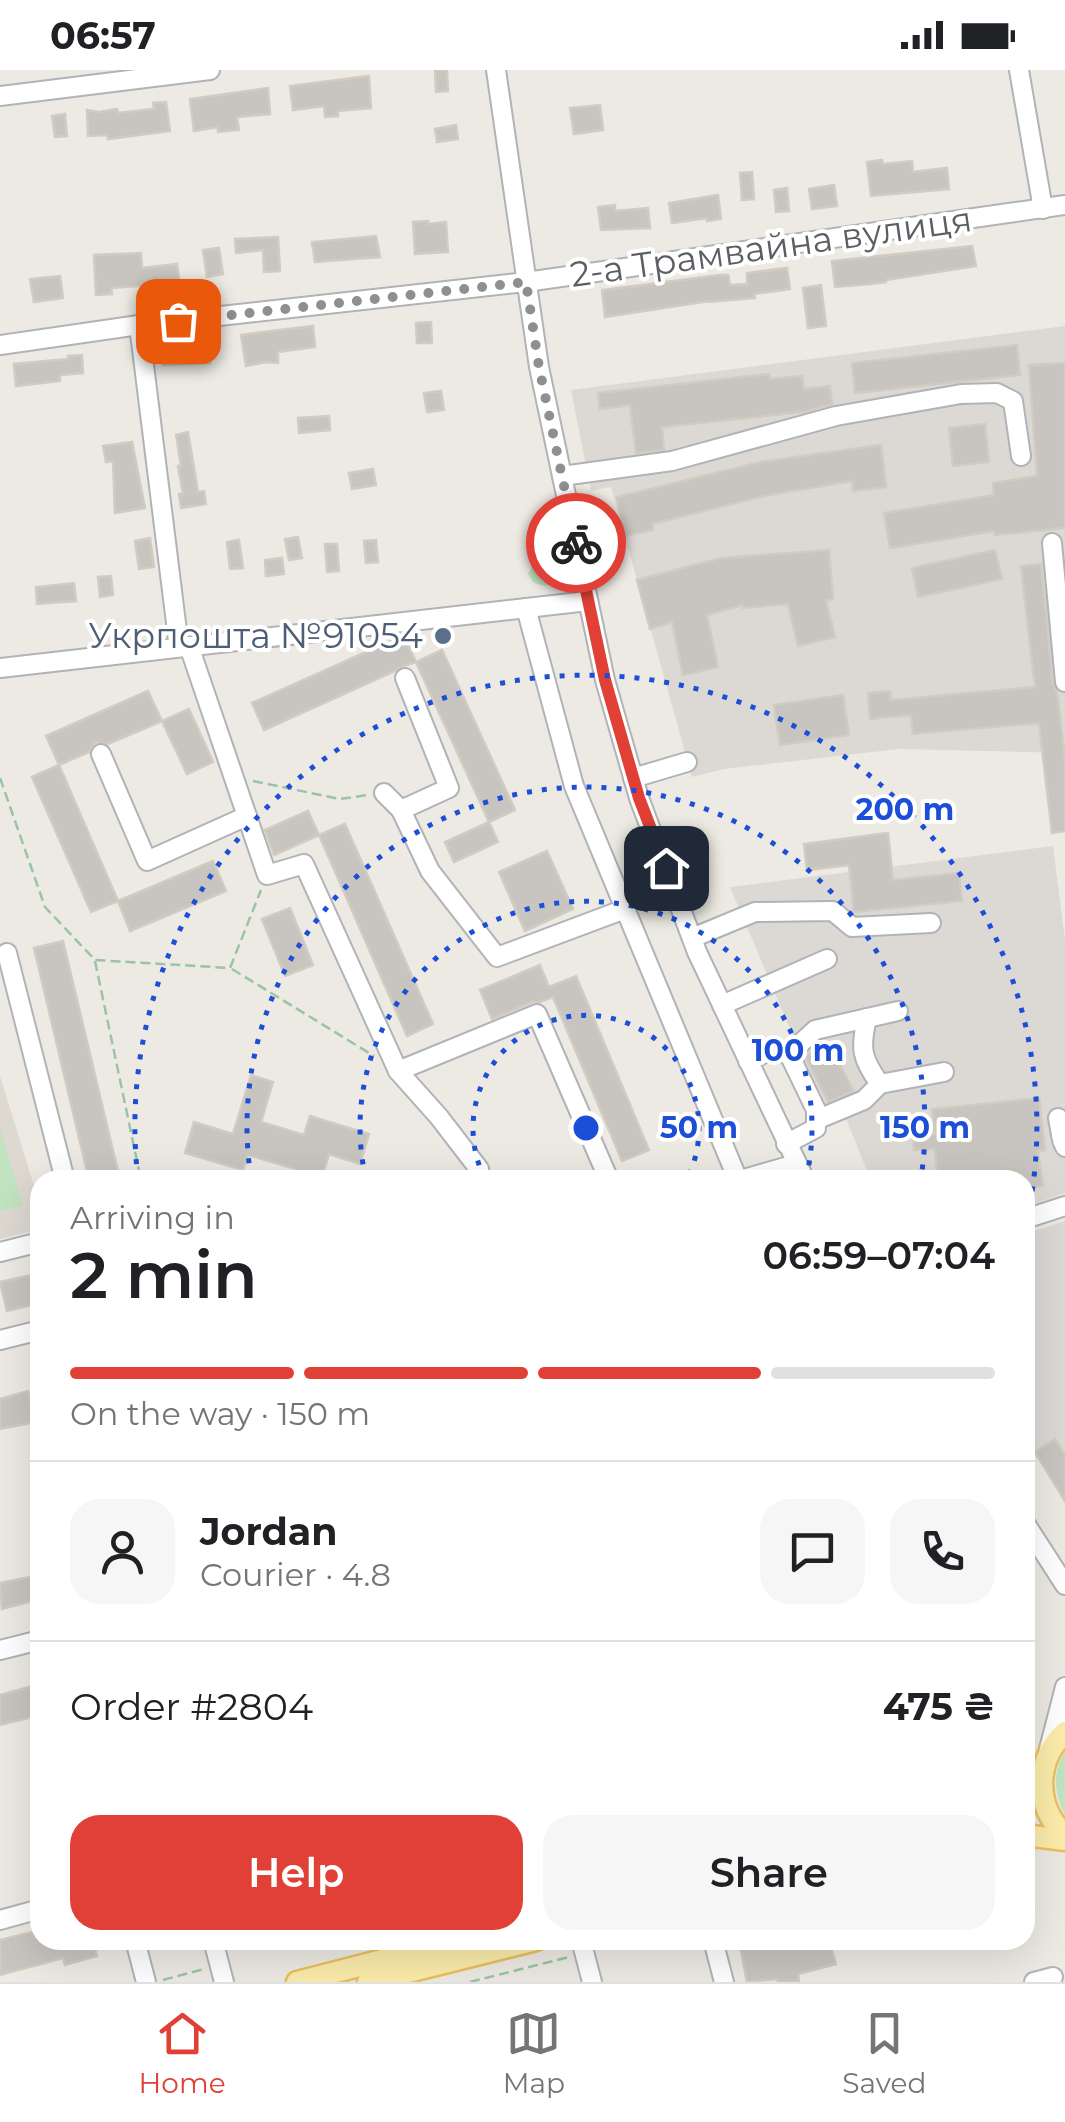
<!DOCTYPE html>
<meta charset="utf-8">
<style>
:root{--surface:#fff;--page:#f6f6f6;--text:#202124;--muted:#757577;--line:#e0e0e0;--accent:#e04036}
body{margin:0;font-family:Montserrat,sans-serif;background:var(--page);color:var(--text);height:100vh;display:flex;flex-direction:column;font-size:38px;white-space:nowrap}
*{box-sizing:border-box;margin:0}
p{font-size:32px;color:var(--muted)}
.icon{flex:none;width:55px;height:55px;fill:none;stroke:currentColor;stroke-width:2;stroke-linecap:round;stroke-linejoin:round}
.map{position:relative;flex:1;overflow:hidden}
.drawer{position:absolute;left:30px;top:1100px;width:1005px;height:780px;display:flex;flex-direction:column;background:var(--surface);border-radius:30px;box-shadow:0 10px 40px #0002}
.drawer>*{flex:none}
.pin{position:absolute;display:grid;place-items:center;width:85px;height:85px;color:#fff;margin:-42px;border-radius:20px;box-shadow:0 5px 15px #0006}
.courier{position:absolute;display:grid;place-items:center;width:100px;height:100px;margin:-50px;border:8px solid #e04036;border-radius:50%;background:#fff;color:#222;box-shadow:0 2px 12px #0007}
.headline em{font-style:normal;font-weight:600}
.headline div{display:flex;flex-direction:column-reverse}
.headline{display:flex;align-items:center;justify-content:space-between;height:170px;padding:0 40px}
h1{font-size:65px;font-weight:600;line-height:75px}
.bar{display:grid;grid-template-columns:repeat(4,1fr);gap:15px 10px;align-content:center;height:120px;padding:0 40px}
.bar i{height:12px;border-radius:8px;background:var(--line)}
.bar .current{background:var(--accent)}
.bar p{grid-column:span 4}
.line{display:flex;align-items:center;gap:25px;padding:0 40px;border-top:2px solid var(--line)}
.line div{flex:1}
.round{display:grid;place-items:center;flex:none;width:105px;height:105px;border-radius:30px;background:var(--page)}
.button{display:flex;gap:20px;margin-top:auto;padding:20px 40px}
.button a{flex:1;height:115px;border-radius:30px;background:var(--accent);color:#fff;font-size:40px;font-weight:600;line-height:115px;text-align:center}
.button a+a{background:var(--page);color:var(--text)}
.status{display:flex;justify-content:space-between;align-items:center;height:70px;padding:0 50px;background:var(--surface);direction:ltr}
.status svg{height:28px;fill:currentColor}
.tabs{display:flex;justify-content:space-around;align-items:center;height:140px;border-top:2px solid var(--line);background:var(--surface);font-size:28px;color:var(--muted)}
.tabs a{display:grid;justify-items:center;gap:5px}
.tabs .current{color:var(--accent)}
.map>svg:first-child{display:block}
</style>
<div class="status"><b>06:57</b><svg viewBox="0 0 49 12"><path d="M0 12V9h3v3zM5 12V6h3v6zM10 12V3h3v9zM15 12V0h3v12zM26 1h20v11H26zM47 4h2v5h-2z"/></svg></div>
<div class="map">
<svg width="1065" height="1912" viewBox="0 0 1065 1912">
<rect width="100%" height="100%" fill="#edeae3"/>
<g fill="#dcd9d5">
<path d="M1065 256V683L899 679 724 699 692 707 611 417 591 421 571 320Z"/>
<path d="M1053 776 1065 870V1123L1025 1137V1110H871L846 1049 829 1051 730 817Z"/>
<path d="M1065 1151V1430L1025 1369V1164Z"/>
</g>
<path fill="#ddd9d1" d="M0 1006 40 1135V1159L0 1169Z"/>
<g fill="#c1e3c0">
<path d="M553 459 561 499V506C552 516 545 518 533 512L528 504Z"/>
<path d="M0 1058 23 1136 0 1141Z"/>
<path d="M1065 1681V1745C1054 1723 1052 1703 1065 1681Z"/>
</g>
<g fill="#c8c5c0" stroke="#d1ccc1" stroke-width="2.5">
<path d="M435 0H447L448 21 436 22Z"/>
<path d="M369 6 371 38 338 41V46L325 47 324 36 293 40 290 16Z"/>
<path d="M268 18 270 44 237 47 239 60 218 62V57L194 61 190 29Z"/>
<path d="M166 32 170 61 108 69 107 65 88 66 87 40 99 42 117 39 118 43 154 39 153 33Z"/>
<path d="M600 35 603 60 574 64 570 38Z"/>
<path d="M65 44 67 66 55 67 52 46Z"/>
<path d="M456 55 458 69 437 72 435 59Z"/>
<path d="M882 90 883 94 912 91 913 102 947 98 949 119 871 126 867 92Z"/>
<path d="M752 102 754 129 742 130 740 103Z"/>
<path d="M834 115 837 136 812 139 809 119Z"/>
<path d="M787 118 789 141 776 142 774 120Z"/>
<path d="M718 125 721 149 707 151V148L672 153 669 133Z"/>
<path d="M615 135V141L648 138 650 158 601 160 598 137Z"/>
<path d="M428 151V154L446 152 448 182 415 184 413 152Z"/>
<path d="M376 166 380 187 315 192 312 172Z"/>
<path d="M278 167 280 201 264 202 263 180 236 183 235 169Z"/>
<path d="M972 176 976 196 886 210V212L871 214 835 217 832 191Z"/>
<path d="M219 178 223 204 207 207 203 180Z"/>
<path d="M141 183 142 198 177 194 180 216 165 217V214L111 218 112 224 96 225 94 185Z"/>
<path d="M787 198 790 219 754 224 755 228 709 232V231L605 247 602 220 720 205H728L730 215 747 214V203Z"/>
<path d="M60 206 63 228 34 232 30 209Z"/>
<path d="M821 215 826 256 808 258 803 218Z"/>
<path d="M431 252 432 273H417L416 253Z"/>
<path d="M313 256 315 277 278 282V293L266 292 246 296 241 265Z"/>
<path d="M208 269 210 293 163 295 161 275Z"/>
<path d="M1017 275 1020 305 855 323 852 293Z"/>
<path d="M82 285 83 303 60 305V311L16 316 14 294 68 289V286Z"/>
<path d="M1065 293V458L995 465 994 461 890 478 884 443 994 425 993 413 1037 406 1029 295Z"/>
<path d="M769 304 770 309 802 306 804 319 830 316 832 334 803 342 662 357 664 380 636 383 630 335 600 339 598 323Z"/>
<path d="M441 321 444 340 427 342 424 323Z"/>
<path d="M329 346 330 360 299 363 298 348Z"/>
<path d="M985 354 989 392 953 396 949 358Z"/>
<path d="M188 362 198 422 204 421 206 434 181 438 179 424H183L178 396H181L176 365Z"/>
<path d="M132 372 145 438 115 443 113 391 106 392 103 376Z"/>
<path d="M881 375 886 417 853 421 852 411 768 425 652 454 653 460 626 466 617 427 761 392Z"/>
<path d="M373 399 376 415 352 419 349 403Z"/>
<path d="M298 467 302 488 289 490 285 469Z"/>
<path d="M150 468 154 497 139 499 135 471Z"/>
<path d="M239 470 243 498 230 499 227 472Z"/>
<path d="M376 470 378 492 366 493 364 471Z"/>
<path d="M325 474H337L339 501 327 502Z"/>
<path d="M829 480 833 529 826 530 835 567 798 576 788 534 743 538V535L707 545 718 597 683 605 672 552 650 559 637 510 721 488Z"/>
<path d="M995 480 1002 509 918 527 912 498Z"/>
<path d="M282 488 284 504 266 506 265 490Z"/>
<path d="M1041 494 1053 613 1057 622 1065 689V761L1052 763 1039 653 913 664 911 645 870 649 868 623 890 621 891 630 1035 617 1021 496Z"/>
<path d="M111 506 113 525 100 527 98 507Z"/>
<path d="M74 513 76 531 37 534 36 517Z"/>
<path d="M404 565 416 592 400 597 395 601 264 660 252 633Z"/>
<path d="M442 580 515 740 489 752 416 592Z"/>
<path d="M148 621 162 651 108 674 97 672 92 676 89 682 59 695 46 666Z"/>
<path d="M843 625 849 665 780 675 774 635Z"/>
<path d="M189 639 213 692 187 704 162 651Z"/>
<path d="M59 695 118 831 91 842 32 707Z"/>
<path d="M308 741 319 765 274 785 265 760Z"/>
<path d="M489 752 498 772 454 792 445 772Z"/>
<path d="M345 754 433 954 407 966 319 765Z"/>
<path d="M888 763 893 810 959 803 962 831 854 842 849 795 807 800 804 774Z"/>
<path d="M547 781 573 839 525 861 499 802Z"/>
<path d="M213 791 226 821 130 861 118 831Z"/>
<path d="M290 838 313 895 285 906 262 849Z"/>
<path d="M63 871 120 1110H89L34 878Z"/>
<path d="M540 895 549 917 576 906 649 1080 622 1091 553 927 540 932H532L492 949 480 920Z"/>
<path d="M830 974 853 1021 828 1032 805 986Z"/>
<path d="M251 1005 273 1012 261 1052 304 1065 310 1046 369 1064 360 1094 329 1084 321 1110H292L296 1099 248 1085 243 1100 185 1083 194 1052 233 1064Z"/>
<path d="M1039 1028 1045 1080 1038 1081 1043 1116 1025 1119V1110H938L935 1079 914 1080 913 1065 935 1064 932 1039Z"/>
<path d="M40 1203V1233L7 1241 0 1212Z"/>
<path d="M28 1321 36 1352 0 1359V1329Z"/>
<path d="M1055 1369 1065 1385V1431L1035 1382Z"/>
<path d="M40 1505V1529L2 1539 0 1513Z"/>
<path d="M40 1614V1645L0 1655V1625Z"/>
<path d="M40 1860V1870H116L117 1873 95 1880 97 1886 65 1895 63 1888 0 1905V1870Z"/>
<path d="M739 1870H829L836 1894 798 1904 799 1912H778L777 1909 747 1912Z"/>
</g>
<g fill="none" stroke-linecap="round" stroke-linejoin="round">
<g stroke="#b0b3b7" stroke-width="22">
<g id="minor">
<path d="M496 0 539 297 605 610 639 728 697 882 805 1110"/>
<path d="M1019 0 1043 139"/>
<path d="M0 26 210 0"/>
<path d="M139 255 179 577"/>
<path d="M0 275 139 255 526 212 1065 135"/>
<path d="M562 406 672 391 836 346 961 324 997 323 1013 331 1021 386"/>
<path d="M1052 473 1065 612"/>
<path d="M526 538 574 716 738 1110"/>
<path d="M189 576 267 805 304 794 398 1001 537 944 609 1110"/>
<path d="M0 598 588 531"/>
<path d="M101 684 147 791 247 746"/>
<path d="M633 708 687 692"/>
<path d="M384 723 401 740 430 801 497 887 625 839"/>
<path d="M401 740 449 718 405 608"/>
<path d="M692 868 755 842 833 841 852 857 931 853"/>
<path d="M7 883 65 1110"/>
<path d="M722 935 827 889"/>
<path d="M867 948C860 978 861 988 880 1014"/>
<path d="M789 984 815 960 898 941"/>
<path d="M748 991 771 980 789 984 816 1040V1058L786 1074"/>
<path d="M398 1001 439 1047 479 1099 481 1110"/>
<path d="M1058 1048 1062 1070 1065 1077"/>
<path d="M816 1050 864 1030 880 1014 944 1002"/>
<path d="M740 1110 796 1094"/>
<path d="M1025 1149 1065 1136"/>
<path d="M0 1182 40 1172"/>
<path d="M0 1270 40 1260"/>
<path d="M1025 1453 1065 1515"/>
<path d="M0 1580 40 1570"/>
<path d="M1049 1679 1065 1617"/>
<path d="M0 1850 40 1839"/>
<path d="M135 1870 146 1912"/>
<path d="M213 1870 224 1912"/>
<path d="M581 1870 592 1912"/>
<path d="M713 1870 724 1912"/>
<path d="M1034 1912 1053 1907"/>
</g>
</g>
<g stroke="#eac05f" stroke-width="25">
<g id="major">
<path d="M1065 1662C1035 1691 1034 1736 1065 1765"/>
<path d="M1025 1765 1065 1770"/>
<path d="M297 1912 460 1870"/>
<path d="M368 1912 536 1870"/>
</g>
</g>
<g stroke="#9ac4a5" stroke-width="2.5" stroke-dasharray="10 5" stroke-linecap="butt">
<path d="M0 708 45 837 95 890 230 898 261 820"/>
<path d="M253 711 340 729 368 725"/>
<path d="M95 891 141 1110"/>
<path d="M232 899 374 986"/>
<path d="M601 1879 638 1870"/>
<path d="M163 1910 204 1899"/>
<path d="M470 1912 569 1887"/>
</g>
<use href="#minor" stroke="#fff" stroke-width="18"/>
<use href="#major" stroke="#fbecaa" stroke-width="20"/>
</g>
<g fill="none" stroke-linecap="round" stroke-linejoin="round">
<path stroke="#8e9090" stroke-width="10" stroke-dasharray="0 18" d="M178 251 526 212 539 297 576 473"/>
<path stroke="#e04036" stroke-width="12" d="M576 473 605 610 639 728 666 798"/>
</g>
<g fill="none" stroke="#1d4ed8" stroke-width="5" stroke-dasharray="5 10">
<path d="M485 1109A113 113 0 1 1 687 1109"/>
<path d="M366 1109A226 226 0 1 1 806 1109"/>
<path d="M251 1108A339 339 0 1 1 921 1108"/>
<path d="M138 1109A451 451 0 1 1 1025 1159"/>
</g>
<circle fill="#5c6f8a" stroke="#fff" stroke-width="4" cx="443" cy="566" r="10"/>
<g text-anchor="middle" stroke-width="8" stroke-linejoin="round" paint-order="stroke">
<g font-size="35" fill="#5b5f63" stroke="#fff">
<text transform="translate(771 177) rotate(-8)" y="12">2-а Трамвайна вулиця</text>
</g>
<g font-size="35" fill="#4e5e75" stroke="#fff" text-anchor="end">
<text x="423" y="578">Укрпошта №91054</text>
</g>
</g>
<circle cx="586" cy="1058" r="15" fill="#1d4ed8" stroke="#fff" stroke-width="5"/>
<g font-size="30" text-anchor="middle" font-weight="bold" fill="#1d4ed8" stroke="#fff" stroke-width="8" stroke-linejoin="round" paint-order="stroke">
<text x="905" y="750">200 m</text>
<text x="798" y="991">100 m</text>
<text x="699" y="1068">50 m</text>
<text x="925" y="1068">150 m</text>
</g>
</svg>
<div class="pin" style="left:178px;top:251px;background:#ea580c"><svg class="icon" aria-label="bag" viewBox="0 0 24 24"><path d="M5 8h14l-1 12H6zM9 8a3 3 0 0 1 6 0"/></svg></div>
<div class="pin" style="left:666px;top:798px;background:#1f2937"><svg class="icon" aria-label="home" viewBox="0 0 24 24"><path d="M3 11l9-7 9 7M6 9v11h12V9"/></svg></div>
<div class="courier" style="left:576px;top:473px"><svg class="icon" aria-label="bike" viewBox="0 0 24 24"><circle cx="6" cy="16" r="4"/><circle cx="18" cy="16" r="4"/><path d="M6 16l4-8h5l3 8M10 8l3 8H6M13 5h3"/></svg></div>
<section class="drawer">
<div class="headline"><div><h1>2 min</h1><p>Arriving in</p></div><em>06:59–07:04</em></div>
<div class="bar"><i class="current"></i><i class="current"></i><i class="current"></i><i></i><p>On the way · 150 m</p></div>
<div class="line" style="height:180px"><a class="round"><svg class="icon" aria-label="person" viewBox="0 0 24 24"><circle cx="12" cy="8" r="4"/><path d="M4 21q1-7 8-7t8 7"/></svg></a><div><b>Jordan</b><p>Courier · 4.8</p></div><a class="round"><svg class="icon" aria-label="chat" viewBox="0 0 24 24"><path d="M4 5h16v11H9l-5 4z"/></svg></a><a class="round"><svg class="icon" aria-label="phone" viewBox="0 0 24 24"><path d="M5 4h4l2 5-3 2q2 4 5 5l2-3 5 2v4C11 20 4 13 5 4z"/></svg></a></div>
<div class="line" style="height:130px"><div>Order #2804</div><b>475 ₴</b></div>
<div class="button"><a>Help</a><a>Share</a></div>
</section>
</div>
<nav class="tabs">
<a class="current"><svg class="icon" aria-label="home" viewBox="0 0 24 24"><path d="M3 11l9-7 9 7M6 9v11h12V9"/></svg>Home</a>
<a><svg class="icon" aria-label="map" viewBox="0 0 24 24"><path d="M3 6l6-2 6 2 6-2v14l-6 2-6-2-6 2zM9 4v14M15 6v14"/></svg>Map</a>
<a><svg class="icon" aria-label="saved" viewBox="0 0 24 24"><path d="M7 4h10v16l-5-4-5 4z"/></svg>Saved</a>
</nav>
